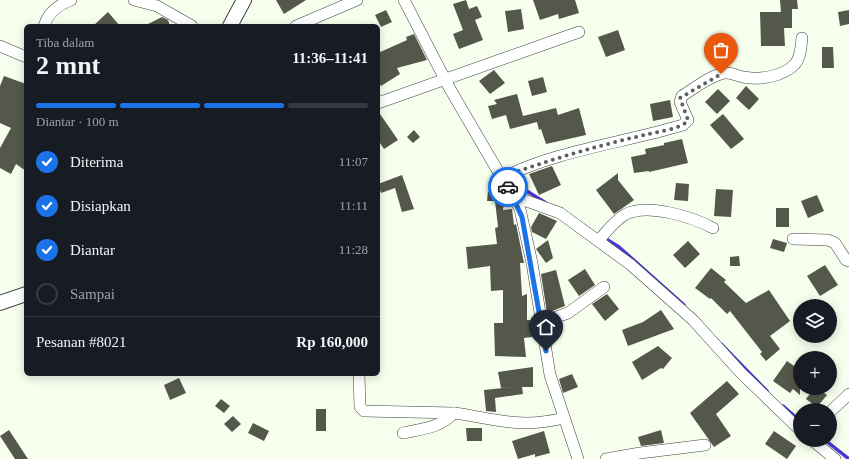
<!DOCTYPE html>
<html lang="id">
<meta charset="utf-8">
<style>
:root{--surface:#171b24;--page:#20242c;--text:#f1f3f6;--muted:#9ea1a6;--line:#363941;--accent:#1a73e8}
body{margin:0;font-family:Georgia,serif;background:var(--page);color:var(--text);height:100vh;display:flex;flex-direction:column;font-size:15px;white-space:nowrap}
*{box-sizing:border-box;margin:0}
p{font-size:13px;color:var(--muted)}
.icon{flex:none;width:22px;height:22px;fill:none;stroke:currentColor;stroke-width:2;stroke-linecap:round;stroke-linejoin:round}
.map{position:relative;flex:1;overflow:hidden}
.side{position:absolute;left:24px;top:24px;width:356px;height:352px;display:flex;flex-direction:column;background:var(--surface);border-radius:6px;box-shadow:0 2px 10px #0003}
.side>*{flex:none}
.buttons{position:absolute;left:793px;top:299px;display:grid;gap:8px}
.buttons a{display:grid;place-items:center;width:44px;height:44px;border-radius:50%;background:var(--surface);box-shadow:0 2px 10px #0003;font-size:20px}
.pin{position:absolute;display:grid;place-items:center;width:34px;height:34px;color:#fff;margin:-41px -17px;border-radius:50% 50% 50% 0;rotate:-45deg;box-shadow:0 0 4px #0007}
.pin .icon{rotate:45deg}
.courier{position:absolute;display:grid;place-items:center;width:40px;height:40px;margin:-20px;border:3px solid #1a73e8;border-radius:50%;background:#fff;color:#222;box-shadow:0 1px 5px #0007}
.headline em{font-style:normal;font-weight:600}
.headline div{display:flex;flex-direction:column-reverse}
.headline{display:flex;align-items:center;justify-content:space-between;height:68px;padding:0 12px}
h1{font-size:26px;font-weight:600;line-height:30px}
.bar{display:grid;grid-template-columns:repeat(4,1fr);gap:6px 4px;align-content:center;height:48px;padding:0 12px}
.bar i{height:5px;border-radius:3px;background:var(--line)}
.bar .on{background:var(--accent)}
.bar p{grid-column:span 4}
.line{display:flex;align-items:center;gap:10px;padding:0 12px;border-top:1px solid var(--line)}
.line div{flex:1}
ol{padding:0 12px;list-style:none}
li{display:flex;align-items:center;gap:12px;height:44px}
li p{margin-inline-start:auto}
li .icon{padding:4px;border-radius:50%;background:var(--accent);color:#fff;stroke-width:4}
li:last-child{color:var(--muted)}
li i{width:22px;height:22px;border:2px solid var(--line);border-radius:50%}
.map>svg:first-child{display:block}
</style>
<div class="map">
<svg width="849" height="459" viewBox="0 0 849 459">
<rect width="100%" height="100%" fill="#f6ffee"/>
<g fill="none" stroke-linecap="round" stroke-linejoin="round">
<g stroke="#4d35d3" stroke-width="3.5">
<path d="M509 177 517 185 546 203"/>
<path d="M603 237 619 247 684 305"/>
<path d="M721 344 767 391"/>
<path d="M783 406 800 421"/>
<path d="M825 440 849 459"/>
</g>
</g>
<g fill="#55574a">
<path d="M276 0H306L284 14Z"/>
<path d="M466 0 469 9 477 6 482 17 475 20 483 40 459 49 453 34 463 30 453 4Z"/>
<path d="M533 0H575L579 13 559 19 558 14 540 20Z"/>
<path d="M780 0H797L798 9H792V28H784L785 46H761L760 12H781Z"/>
<path d="M521 9 524 29 508 32 505 11Z"/>
<path d="M386 10 392 22 381 27 375 15Z"/>
<path d="M849 10V24L840 26 838 12Z"/>
<path d="M108 12 120 26H93Z"/>
<path d="M162 17 168 20 170 26H144Z"/>
<path d="M618 30 625 50 606 57 598 37Z"/>
<path d="M414 34 427 60 397 68 400 74 381 86 378 81V53L407 40 406 37Z"/>
<path d="M822 47H833L834 68H822Z"/>
<path d="M494 70 505 83 490 94 479 81Z"/>
<path d="M4 76 26 84V171L16 164 11 174 0 168V148L11 128 0 123V86Z"/>
<path d="M543 77 547 92 532 96 528 81Z"/>
<path d="M746 86 759 99 749 110 736 98Z"/>
<path d="M718 89 730 101 717 114 705 102Z"/>
<path d="M517 94 523 116 556 108 558 115 579 108 586 135 546 144 541 129 539 130 537 122 510 129 506 115 492 119 488 106 497 104 494 100Z"/>
<path d="M670 100 673 117 653 121 650 104Z"/>
<path d="M378 111 398 140 384 149 378 140Z"/>
<path d="M723 114 744 139 731 149 710 125Z"/>
<path d="M414 130 420 137 413 143 407 137Z"/>
<path d="M682 139 688 163 649 172V171L634 173 631 157 646 154 645 149 664 145V143Z"/>
<path d="M552 166 561 185 539 195 529 174Z"/>
<path d="M618 173V180L634 200 614 214 596 190Z"/>
<path d="M402 175 414 209 402 212 395 188 381 193 378 184Z"/>
<path d="M676 183 689 184 688 201 674 200Z"/>
<path d="M716 189 733 190 731 217 714 216Z"/>
<path d="M488 192 502 193 505 197 503 210 512 209 514 225 516 224 524 263H520L522 296 527 294V320H530L532 337 524 338 526 357 495 356 494 323H503V290L491 291 490 266 468 269 466 247 497 244 495 228 498 227 495 201H487Z"/>
<path d="M817 195 824 211 808 218 801 201Z"/>
<rect x="776" y="208" width="13" height="19"/>
<path d="M539 213 557 221 546 239 532 232 531 227Z"/>
<path d="M773 239 787 243 784 252 770 248Z"/>
<path d="M548 240 553 258 546 263 536 249Z"/>
<path d="M688 241 700 254 685 268 673 255Z"/>
<path d="M739 256 740 266H730V257Z"/>
<path d="M825 265 838 285 820 296 807 276Z"/>
<path d="M711 268 726 280 724 282 746 303 769 290 790 321 770 336 780 349 766 361 760 354 762 352 730 311 727 314 711 298 710 299 695 288Z"/>
<path d="M585 269 595 285 579 296 568 280Z"/>
<path d="M556 270 565 306 547 313 541 274Z"/>
<path d="M607 294 619 309 605 321 592 304Z"/>
<path d="M661 310 674 329 628 346 622 330 643 322Z"/>
<path d="M658 346 672 358 663 369 661 368 642 380 632 362Z"/>
<path d="M787 361 800 370V395L793 389 790 393 773 381Z"/>
<path d="M533 367V387H522L523 394 495 398 496 412 486 411 484 390 512 387 501 388 498 372Z"/>
<path d="M572 374 578 387 563 393 559 379Z"/>
<path d="M179 378 186 393 170 400 164 385Z"/>
<path d="M727 381 739 394 716 414 731 436 714 447 690 413Z"/>
<path d="M814 388H817L827 395 817 407 806 399Z"/>
<path d="M221 399 230 406 224 413 215 406Z"/>
<rect x="316" y="409" width="10" height="22"/>
<path d="M233 416 241 424 232 432 224 424Z"/>
<path d="M253 423 269 431 264 441 248 433Z"/>
<path d="M466 428H482V441H467Z"/>
<path d="M9 430 28 459H15L0 436Z"/>
<path d="M661 430 664 443 641 446 638 437Z"/>
<path d="M544 431 550 453 535 457V454L518 459 512 441Z"/>
<path d="M774 431 796 446 787 459 765 444Z"/>
</g>
<g fill="none" stroke-linecap="round" stroke-linejoin="round">
<g stroke="#414141" stroke-width="12">
<g id="minor">
<path d="M134 0 157 6 192 26"/>
<path d="M404 0 450 89 520 209 532 263 550 375 578 459"/>
<path d="M44 26C48 13 58 5 71 0"/>
<path d="M296 26 357 0"/>
<path d="M0 46 26 57"/>
<path d="M378 103 579 32"/>
<path d="M502 178C558 150 623 143 683 125L688 120 680 102 682 96C694 89 710 75 725 73 732 72 736 76 743 77 759 80 783 77 795 64 801 57 801 46 802 38"/>
<path d="M513 196 560 213 631 265 693 320 741 373 800 430"/>
<path d="M793 239 828 240 835 243 846 260 849 261"/>
<path d="M599 240C607 231 615 220 626 214 648 203 692 217 713 228"/>
<path d="M542 322 568 313 604 287"/>
<path d="M359 374 360 407 364 411 454 413"/>
<path d="M830 412 849 394"/>
<path d="M403 433C422 429 440 428 454 413 497 419 520 429 564 418"/>
<path d="M812 440 835 459"/>
<path d="M606 459 640 453 705 445"/>
</g>
</g>
<g stroke="#414141" stroke-width="16">
<g id="tertiary">
<path d="M230 26 244 0"/>
<path d="M0 303 26 294"/>
</g>
</g>
<use href="#minor" stroke="#fff" stroke-width="11"/>
<use href="#tertiary" stroke="#fff" stroke-width="14"/>
</g>
<g fill="none" stroke-linecap="round" stroke-linejoin="round">
<path stroke="#5f625c" stroke-width="4" stroke-dasharray="0 7.2" d="M508 187 502 178 516 172C559 157 604 144 649 134 658 132 684 128 688 120L680 98 721 74"/>
<path stroke="#1a73e8" stroke-width="5" d="M508 187 522 217 546 351"/>
</g>
</svg>
<div class="buttons">
<a><svg class="icon" aria-label="layers" viewBox="0 0 24 24"><path d="M12 4l9 5-9 5-9-5zM3 14l9 5 9-5"/></svg></a>
<a>+</a>
<a>−</a>
</div>
<div class="pin" style="left:721px;top:74px;background:#ea580c"><svg class="icon" aria-label="bag" viewBox="0 0 24 24"><path d="M5 8h14l-1 12H6zM9 8a3 3 0 0 1 6 0"/></svg></div>
<div class="pin" style="left:546px;top:351px;background:#1f2937"><svg class="icon" aria-label="home" viewBox="0 0 24 24"><path d="M3 11l9-7 9 7M6 9v11h12V9"/></svg></div>
<div class="courier" style="left:508px;top:187px"><svg class="icon" aria-label="car" viewBox="0 0 24 24"><path d="M5 17H2v-5l4-1 3-4h7l3 4 3 1v5h-3M9 17h6M6 11h13"/><circle cx="7" cy="17" r="2"/><circle cx="17" cy="17" r="2"/></svg></div>
<section class="side">
<div class="headline"><div><h1>2 mnt</h1><p>Tiba dalam</p></div><em>11:36–11:41</em></div>
<div class="bar"><i class="on"></i><i class="on"></i><i class="on"></i><i></i><p>Diantar · 100 m</p></div>
<ol>
<li><svg class="icon" aria-label="check" viewBox="0 0 24 24"><path d="M5 12l5 5 9-10"/></svg>Diterima<p>11:07</p></li>
<li><svg class="icon" aria-label="check" viewBox="0 0 24 24"><path d="M5 12l5 5 9-10"/></svg>Disiapkan<p>11:11</p></li>
<li><svg class="icon" aria-label="check" viewBox="0 0 24 24"><path d="M5 12l5 5 9-10"/></svg>Diantar<p>11:28</p></li>
<li><i></i>Sampai</li>
</ol>
<div class="line" style="height:52px"><div>Pesanan #8021</div><b>Rp 160,000</b></div>
</section>
</div>
